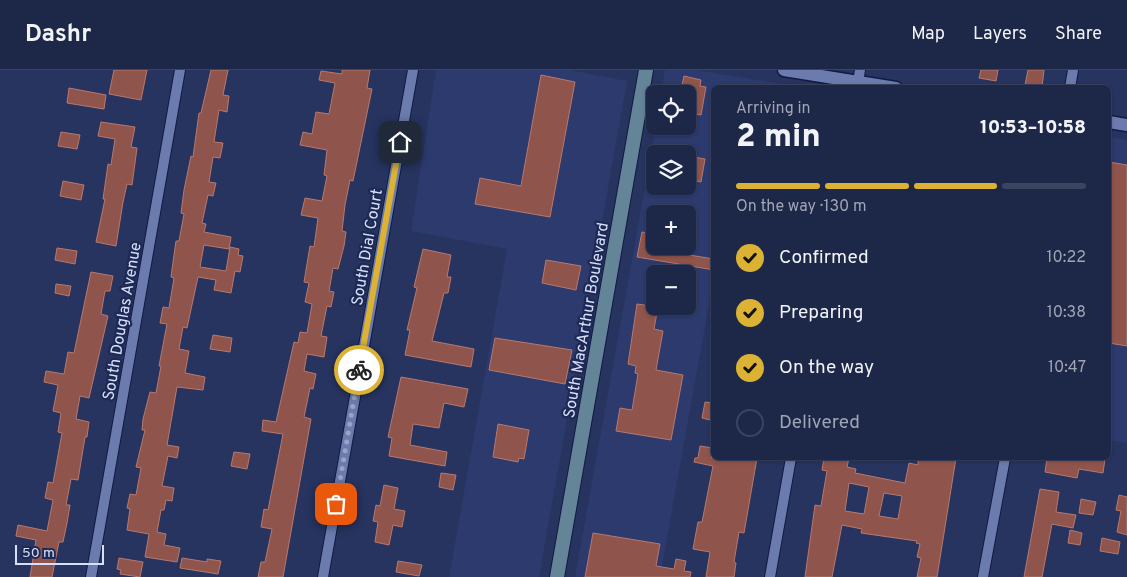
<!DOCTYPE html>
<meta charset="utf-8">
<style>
:root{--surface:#1d2748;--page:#252f4f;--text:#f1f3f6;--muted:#a0a5b4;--line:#3b4460;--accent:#dbb233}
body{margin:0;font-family:Overpass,sans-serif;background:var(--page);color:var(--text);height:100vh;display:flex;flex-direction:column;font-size:19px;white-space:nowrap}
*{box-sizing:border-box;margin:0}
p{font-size:16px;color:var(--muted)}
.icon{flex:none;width:28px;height:28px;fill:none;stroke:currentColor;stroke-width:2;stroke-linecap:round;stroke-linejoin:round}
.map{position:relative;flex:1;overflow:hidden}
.sheet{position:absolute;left:711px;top:15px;width:400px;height:375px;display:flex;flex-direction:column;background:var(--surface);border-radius:8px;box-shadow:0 1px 4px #0004,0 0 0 1px var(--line)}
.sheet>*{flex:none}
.fabs{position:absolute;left:646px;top:15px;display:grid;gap:10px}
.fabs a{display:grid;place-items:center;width:50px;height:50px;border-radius:8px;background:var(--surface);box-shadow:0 1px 4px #0004,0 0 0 1px var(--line);font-size:25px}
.scale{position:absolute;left:15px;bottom:12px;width:89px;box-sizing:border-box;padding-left:5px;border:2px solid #d6e0fc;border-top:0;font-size:14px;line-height:18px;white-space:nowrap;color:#d6e0fc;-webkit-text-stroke:4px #1e2954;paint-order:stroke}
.pin{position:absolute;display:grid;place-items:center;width:42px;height:42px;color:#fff;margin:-21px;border-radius:10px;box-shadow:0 2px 8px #0006}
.courier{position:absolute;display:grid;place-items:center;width:50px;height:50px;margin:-25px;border:4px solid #dbb233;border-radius:50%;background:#fff;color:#222;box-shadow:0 1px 6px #0007}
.summary em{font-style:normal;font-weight:800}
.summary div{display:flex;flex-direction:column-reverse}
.summary{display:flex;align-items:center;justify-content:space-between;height:85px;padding:0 25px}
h1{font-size:32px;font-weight:800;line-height:38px}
.bar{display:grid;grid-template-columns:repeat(4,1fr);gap:8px 5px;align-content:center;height:60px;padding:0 25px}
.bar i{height:6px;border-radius:4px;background:var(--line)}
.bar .selected{background:var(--accent)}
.bar p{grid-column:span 4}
ol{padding:0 25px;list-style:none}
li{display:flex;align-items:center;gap:15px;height:55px}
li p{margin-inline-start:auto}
li .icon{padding:5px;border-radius:50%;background:var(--accent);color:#111;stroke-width:4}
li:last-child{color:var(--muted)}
li i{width:28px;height:28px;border:2px solid var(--line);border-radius:50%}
header{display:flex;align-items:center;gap:30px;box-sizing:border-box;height:70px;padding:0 25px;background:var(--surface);border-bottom:1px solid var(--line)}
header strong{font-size:24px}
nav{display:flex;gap:28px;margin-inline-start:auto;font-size:18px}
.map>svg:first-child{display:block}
</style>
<header>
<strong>Dashr</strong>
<nav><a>Map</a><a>Layers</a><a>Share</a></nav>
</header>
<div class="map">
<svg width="1127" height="507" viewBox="0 0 1127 507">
<rect width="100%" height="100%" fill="#273460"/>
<g fill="#2c3a6d" fill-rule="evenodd">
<path d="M436 0H570L627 11 539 507H449L507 179 411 161Z"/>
<path d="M665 0H695L802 17 714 18V206L660 507H575L656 56H688V24H661ZM655 84H688V116H655ZM655 144H688V176H655ZM655 204H688V236H655Z"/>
<path d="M1109 67 1127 70V373L1109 370Z"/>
</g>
<g fill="#8f544b" stroke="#b7796f" fill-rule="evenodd">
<path d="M114 0H147L141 30 109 24Z"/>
<path d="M211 0H228L223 25 229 26 227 42 219 40 214 72 223 73 220 88 213 87 209 112 216 113 213 126 208 125 202 153 206 154 204 162 231 167 229 179 204 175 200 197 226 201 230 177 239 179 238 185 243 186 240 202 235 201 231 223 214 220 216 210 198 207 187 258 183 257 179 279 189 281 185 303 205 307 203 320 177 317 167 375 179 377 177 388 168 386 162 416 174 418 172 431 166 430 164 440H161L157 462 166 464 164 475 180 478 177 492 145 487 149 464 127 460 130 439 127 438 130 424 136 425 141 398 136 397 145 360H142L143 349 150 322 156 323 161 296H159L167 254 160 253 163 237 169 238 174 208 171 207 174 185 176 171H179L184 144 181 143 184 120 191 86 193 87 199 43H201Z"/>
<path d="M342 0H370L367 18 372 19 353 111 350 110 345 135 342 161 346 162 344 176 338 199 333 198 329 221 334 222 331 237 327 236 321 266 327 267 324 287 307 284 304 301 316 304 313 319 310 318 304 347 311 349 283 507H258L261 492H265L272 459 261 457 264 439 268 440 283 364 262 361 263 350 276 352 294 272 298 273 300 262 307 263 312 234 305 232 309 213 304 212 310 176 314 177 318 148 301 145 305 128 322 131 327 106 324 105 327 80 300 75 303 62 312 64 316 42 329 44 335 13 319 10 321 1 342 4Z"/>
<path d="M981 0H998L996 11 979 8Z"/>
<path d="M1028 0H1044L1042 18 1025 15Z"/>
<path d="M541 5 575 12 550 147 475 134 480 108 521 116Z"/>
<path d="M684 6 701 10 700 16 706 17 701 45 688 43V24H680Z"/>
<path d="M69 18 106 25 104 39 67 33Z"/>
<path d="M101 52 135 57 131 77 137 78 132 115 127 114 123 132 116 176 96 172 105 129H103L108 94 111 95 115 69 98 66Z"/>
<path d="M61 62 80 65 77 79 58 76Z"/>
<path d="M688 86 705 89 701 112 688 109Z"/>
<path d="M1109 92 1127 95V276L1109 273Z"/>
<path d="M63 111 84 115 81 130 60 126Z"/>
<path d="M642 162 655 164V176H684L683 184 714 189V200L637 187Z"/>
<path d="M57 178 77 181 75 194 55 190Z"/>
<path d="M423 179 451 185 447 207H451L448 223H444L432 271 474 279 471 297 405 285 410 260H407L417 218 414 217Z"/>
<path d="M546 190 581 196 576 220 542 213Z"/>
<path d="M91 202 113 206 110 221H105L101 244 108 246 89 328 80 326 76 349 89 352 87 367H85L78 410 71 409 66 435H70L67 453 63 472H59L52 507H30L36 470 16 466 18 455 47 461 53 430 45 428 48 412 53 413 62 363 58 362 61 343 53 341 58 315 44 312 46 301 64 304 68 282 74 283Z"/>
<path d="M56 214 71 216 69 226 55 223Z"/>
<path d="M637 234 658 237 654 259 663 261 656 300 683 305 671 370 616 361 620 338 632 340 638 304 635 303 636 296 628 294Z"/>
<path d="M213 265 232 268 230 282 210 279Z"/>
<path d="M495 268 572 280 565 314 489 300Z"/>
<path d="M401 307 468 319 464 337 444 333 439 358 413 354 410 375 447 382 445 396 389 386 392 368 388 367Z"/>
<path d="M705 332 714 333V351L702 348Z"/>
<path d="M498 354 529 360 524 389 519 388 518 392 493 387Z"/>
<path d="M700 376 713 378 711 388H757L744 463 739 462 734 492 736 493 734 507H706L710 482 693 479 698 452H702L713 396 694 392 695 388H698Z"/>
<path d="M234 382 250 384 247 399 231 396Z"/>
<path d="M824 388H849L847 397 856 399 855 403 905 413 909 393 918 395V388H956L937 507H917L921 488 917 487 920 474 916 473 917 471 861 463 862 459 842 455 832 507H805L815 435 821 436 827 401 822 400ZM849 413 869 417 864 444 845 441ZM884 423 902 426 898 449 879 446Z"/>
<path d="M1047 388H1094L1105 389 1103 403 1079 399 1077 408 1045 402Z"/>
<path d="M441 403 456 405 453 420 439 417Z"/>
<path d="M384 415 398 418 394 439 405 441 402 457 393 455 389 475 375 472 378 452 373 451 376 435 380 436Z"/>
<path d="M1040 419 1059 422 1056 442 1076 445 1073 458 1052 454 1042 507H1024Z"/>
<path d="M1119 425 1127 427V465L1117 462 1121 441 1116 440Z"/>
<path d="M1081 429 1096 432 1093 445 1079 443Z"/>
<path d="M1070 460 1082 463 1080 475 1068 473Z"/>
<path d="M593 463 660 474 656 496 674 499 676 489 686 491 684 501 691 502 690 507H585Z"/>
<path d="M1102 468 1120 472 1118 484 1100 481Z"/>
<path d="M119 488 143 492 140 507 120 504 121 500 117 499Z"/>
<path d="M182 488 207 492V489L221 491 218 504 180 498Z"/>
<path d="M398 491 422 495 419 506 396 502Z"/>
</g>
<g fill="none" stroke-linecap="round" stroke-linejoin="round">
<g stroke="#101a44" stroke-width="12">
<g id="minor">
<path d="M857 18 860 0"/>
<path d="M1070 18 1073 0"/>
<path d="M91 507 180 0"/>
<path d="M323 507 413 0"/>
<path d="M770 507 791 388"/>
<path d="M983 507 1005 388"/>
</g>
</g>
<g stroke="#101a44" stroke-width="15">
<g id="tertiary">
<path d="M784 0 896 18"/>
<path d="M1109 52 1127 55"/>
</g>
</g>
<g stroke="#101a44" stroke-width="16">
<path id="secondary" d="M557 507 646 0"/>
</g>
<use href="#minor" stroke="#6b7bad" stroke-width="10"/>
<use href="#tertiary" stroke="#6b7bad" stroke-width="12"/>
<use href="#secondary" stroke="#648597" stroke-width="14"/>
</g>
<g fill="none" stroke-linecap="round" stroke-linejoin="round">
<path stroke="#99a4c5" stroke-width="5" stroke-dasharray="0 9" d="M336 434 359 300"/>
<path stroke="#dbb233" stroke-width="6" d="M359 300 400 72"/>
</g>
<g text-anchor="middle" stroke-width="4.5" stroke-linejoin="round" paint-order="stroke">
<g font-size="16" fill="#d6e0fc" stroke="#1e2954">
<text transform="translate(366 177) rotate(-80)" y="6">South Dial Court</text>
<text transform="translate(585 250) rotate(-80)" y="6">South MacArthur Boulevard</text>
<text transform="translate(121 251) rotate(-80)" y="6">South Douglas Avenue</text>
</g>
</g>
</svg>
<div class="fabs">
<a><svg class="icon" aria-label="locate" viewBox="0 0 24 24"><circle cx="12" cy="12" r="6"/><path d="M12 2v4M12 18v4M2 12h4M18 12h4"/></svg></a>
<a><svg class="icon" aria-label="layers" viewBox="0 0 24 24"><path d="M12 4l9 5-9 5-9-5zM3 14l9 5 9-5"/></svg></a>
<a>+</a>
<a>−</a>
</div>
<div class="scale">50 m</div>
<div class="pin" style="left:336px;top:434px;background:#ea580c"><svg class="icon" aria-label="bag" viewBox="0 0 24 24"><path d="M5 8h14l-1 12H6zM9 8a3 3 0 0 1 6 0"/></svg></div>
<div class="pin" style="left:400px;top:72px;background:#1f2937"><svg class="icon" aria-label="home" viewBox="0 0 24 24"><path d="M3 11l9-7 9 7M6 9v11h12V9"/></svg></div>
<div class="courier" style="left:359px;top:300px"><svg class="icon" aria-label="bike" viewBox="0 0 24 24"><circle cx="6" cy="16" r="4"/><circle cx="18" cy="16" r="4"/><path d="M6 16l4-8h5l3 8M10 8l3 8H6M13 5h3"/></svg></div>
<section class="sheet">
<div class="summary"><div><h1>2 min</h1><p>Arriving in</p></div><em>10:53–10:58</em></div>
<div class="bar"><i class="selected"></i><i class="selected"></i><i class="selected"></i><i></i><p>On the way · 130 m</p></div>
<ol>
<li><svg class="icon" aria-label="check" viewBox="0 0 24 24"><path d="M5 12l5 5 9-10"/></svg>Confirmed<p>10:22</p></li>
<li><svg class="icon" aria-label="check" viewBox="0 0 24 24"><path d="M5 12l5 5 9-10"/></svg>Preparing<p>10:38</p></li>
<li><svg class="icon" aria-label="check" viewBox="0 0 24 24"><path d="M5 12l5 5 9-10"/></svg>On the way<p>10:47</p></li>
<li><i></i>Delivered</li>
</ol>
</section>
</div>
